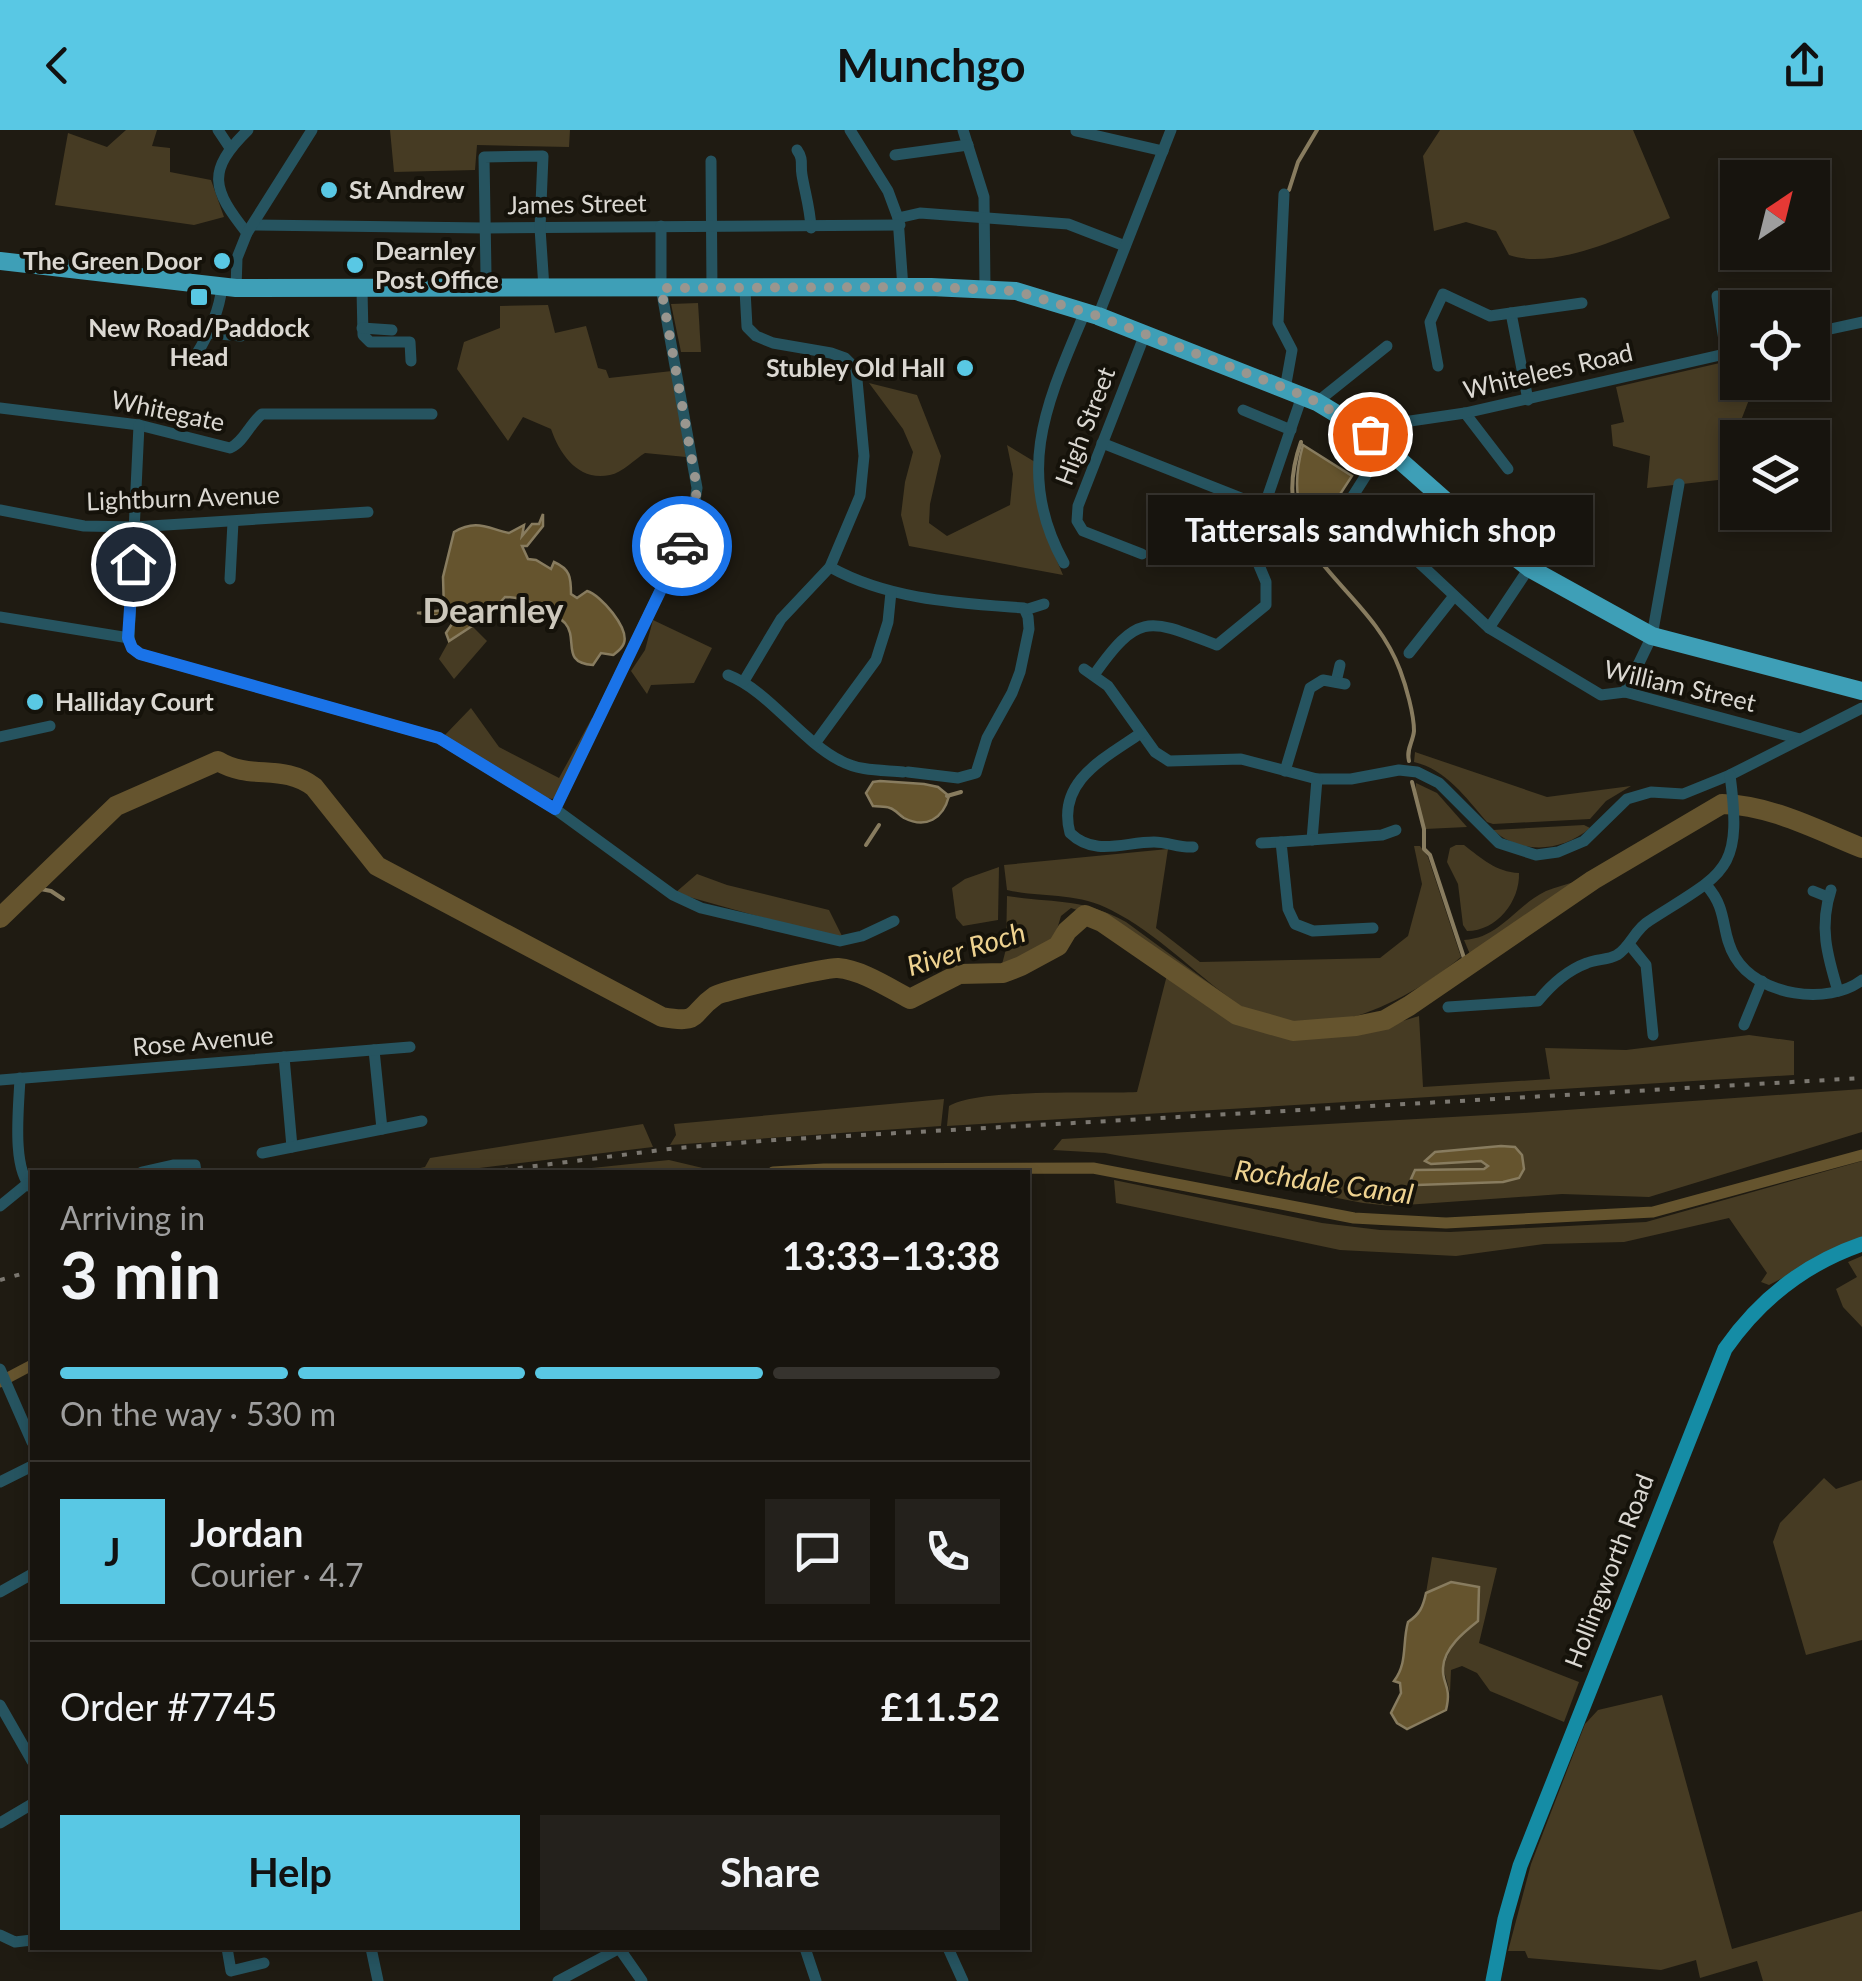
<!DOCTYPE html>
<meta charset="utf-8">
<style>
:root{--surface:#17140e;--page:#24211c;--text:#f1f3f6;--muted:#9e9e9e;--line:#36332e;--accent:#59c8e4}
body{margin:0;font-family:Lato,sans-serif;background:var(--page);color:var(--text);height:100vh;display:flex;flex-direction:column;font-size:38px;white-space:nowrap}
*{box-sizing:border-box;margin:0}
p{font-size:32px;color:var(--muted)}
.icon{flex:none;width:55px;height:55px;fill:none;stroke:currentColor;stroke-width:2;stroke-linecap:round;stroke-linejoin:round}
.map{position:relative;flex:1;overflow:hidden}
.details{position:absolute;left:30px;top:1040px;width:1000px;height:780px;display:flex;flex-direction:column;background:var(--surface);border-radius:0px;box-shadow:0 5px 15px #0003,0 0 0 2px var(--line)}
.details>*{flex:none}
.needle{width:65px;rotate:35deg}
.controls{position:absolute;left:1720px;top:30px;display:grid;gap:20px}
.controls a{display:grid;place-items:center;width:110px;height:110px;border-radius:0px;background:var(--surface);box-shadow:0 5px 15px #0003,0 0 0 2px var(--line);font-size:50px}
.pin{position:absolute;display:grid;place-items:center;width:85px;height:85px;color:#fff;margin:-42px;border:5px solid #fff;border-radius:50%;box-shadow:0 2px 10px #0007}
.courier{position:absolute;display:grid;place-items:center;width:100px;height:100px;margin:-50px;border:8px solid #1a73e8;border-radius:50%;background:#fff;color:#222;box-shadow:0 2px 12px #0007}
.bubble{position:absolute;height:70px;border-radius:0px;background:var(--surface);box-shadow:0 5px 15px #0003,0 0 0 2px var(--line);font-size:32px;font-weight:700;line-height:70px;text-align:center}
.headline em{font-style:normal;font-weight:700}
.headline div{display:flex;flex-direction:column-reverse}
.headline{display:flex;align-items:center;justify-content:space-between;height:170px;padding:0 30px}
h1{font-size:65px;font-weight:700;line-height:75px}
.bar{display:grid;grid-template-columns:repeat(4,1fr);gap:15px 10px;align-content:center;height:120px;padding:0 30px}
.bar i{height:12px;border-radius:8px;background:var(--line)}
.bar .active{background:var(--accent)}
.bar p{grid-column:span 4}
.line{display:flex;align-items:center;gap:25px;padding:0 30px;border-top:2px solid var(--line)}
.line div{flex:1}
.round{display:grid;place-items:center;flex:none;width:105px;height:105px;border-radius:0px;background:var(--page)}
.primary-button{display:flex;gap:20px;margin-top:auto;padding:20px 30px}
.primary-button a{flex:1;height:115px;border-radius:0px;background:var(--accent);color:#111;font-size:40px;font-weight:700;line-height:115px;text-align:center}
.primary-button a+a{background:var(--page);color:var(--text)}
header{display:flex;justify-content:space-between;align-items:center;height:130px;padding:0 30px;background:var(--accent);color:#111;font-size:45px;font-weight:700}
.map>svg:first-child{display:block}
</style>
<header><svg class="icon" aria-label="back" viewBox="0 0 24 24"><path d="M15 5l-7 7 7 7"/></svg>Munchgo<svg class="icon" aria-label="share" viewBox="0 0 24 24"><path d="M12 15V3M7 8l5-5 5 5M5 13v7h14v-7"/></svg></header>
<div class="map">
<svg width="1862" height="1851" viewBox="0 0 1862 1851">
<rect width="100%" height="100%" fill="#1f1b12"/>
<g fill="#463b23">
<path d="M126 0H157L152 16 170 18V42L211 50 224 87 194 95 55 75 68 3 107 17Z"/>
<path d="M390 0H570L569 17 477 15 475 40 394 42Z"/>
<path d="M1440 0H1633L1670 88C1627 105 1554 141 1509 125L1496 101 1466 92 1434 101 1423 26Z"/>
<path d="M698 173 701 222H681L671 174Z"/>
<path d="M548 175 555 203 586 196 598 238 606 240 609 248 672 241 686 327 645 323C635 329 622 343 610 345 579 352 560 325 551 299L523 287 508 311 457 239 464 212 500 198V176Z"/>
<path d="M1737 229 1738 252 1753 253 1752 262 1718 350 1647 358 1650 326 1613 316 1611 295 1624 292 1616 257Z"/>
<path d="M869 253 917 265 941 326 930 374 929 393 947 406 1010 375 1013 344 1007 315 1035 332 1049 412 1063 445 909 416 901 385 905 352 913 322 903 299Z"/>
<path d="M653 490 712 518 694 553 651 555 647 564 631 541 645 520Z"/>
<path d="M473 497 487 511 454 549 439 529 449 511Z"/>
<path d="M471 578 499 617 559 648 592 588 594 590 559 666 552 669 542 667 444 606Z"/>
<path d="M1415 622 1547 667 1631 656 1606 671 1590 689 1493 694 1487 692C1465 667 1447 640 1414 632Z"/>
<path d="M1416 653 1437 663 1467 697 1425 699 1415 668Z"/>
<path d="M1584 695 1590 698C1562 722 1521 725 1493 700Z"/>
<path d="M1456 715H1464C1481 728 1496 742 1519 743 1520 771 1497 801 1467 801L1463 795 1458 754 1447 732 1450 718Z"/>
<path d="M1414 716H1420L1428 727 1461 827C1403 875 1306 924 1235 872 1193 842 1158 804 1111 780 1078 762 1042 768 1007 760L1004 735 1168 719 1156 798 1200 832 1380 828 1408 806 1422 754Z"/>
<path d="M999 737 998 790 963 796 956 788 952 758 965 749Z"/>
<path d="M697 744 727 755 829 780 842 806 836 808 675 763Z"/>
<path d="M1578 751 1579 756 1472 829 1464 810C1500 808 1515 776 1546 761 1556 757 1567 754 1578 751Z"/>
<path d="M1007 766C1056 774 1079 767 1126 792L1257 888 1236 879C1184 844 1132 796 1071 778L1061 786 1052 816 1000 842 1006 819Z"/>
<path d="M1167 845C1186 858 1204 874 1224 885 1284 920 1357 906 1419 886L1423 957 1550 949 1545 918 1626 920 1749 905 1794 911V945L947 996 949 976C979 958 1096 964 1137 962Z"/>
<path d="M1862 959V1002L1649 1067 1562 1064 1391 1076 1363 1073 1105 1023 1053 1020 1062 1009 1523 983Z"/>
<path d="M944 969 941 996 670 1015 676 1005 674 994Z"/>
<path d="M643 994 653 1017 447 1042H401L425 1037 430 1028Z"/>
<path d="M669 1030 707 1039 696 1042H553Z"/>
<path d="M1862 1031V1107L1769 1155 1761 1152 1767 1143 1729 1088 1624 1112 1544 1114 1456 1126 1340 1120 1116 1073 1114 1050 1322 1093 1380 1100 1450 1102 1646 1092Z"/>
<path d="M1862 1126V1197L1843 1177 1836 1159 1857 1147 1848 1132Z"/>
<path d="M1824 1348 1836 1359 1862 1350V1510L1806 1525 1773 1412 1780 1393Z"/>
<path d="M1432 1427 1497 1438 1479 1513 1579 1552 1564 1592 1490 1561 1477 1543 1462 1536 1451 1540 1450 1563 1443 1537 1454 1511 1478 1491 1451 1452 1426 1463Z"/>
<path d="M1662 1565 1732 1819 1862 1781V1851H1763L1757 1831 1700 1848 1696 1830 1661 1840 1528 1828 1525 1821H1508L1531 1734 1585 1594 1598 1580Z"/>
</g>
<g fill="#65542e" stroke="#887c5f" stroke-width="2.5">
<path d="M1303 315 1352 346 1316 401C1291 379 1295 344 1303 315Z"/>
<path d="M543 384V396L527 416H522L528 429 536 430 551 439 554 432C570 439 571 447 571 464L577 468 587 461C601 465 629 498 624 513 622 519 617 522 613 525L601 523 593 535C560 533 579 509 565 493 551 479 524 467 505 467L489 485 449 511 446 503 456 488 417 483 444 480 443 447 454 402C476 389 487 398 509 403L524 395 522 406 532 394H539Z"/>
<path d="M880 651 924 654 938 657 949 666C943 689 926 699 904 688 899 685 896 680 890 678 885 676 879 677 873 676L866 663 873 652Z"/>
<path d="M1501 1016 1515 1017 1522 1025 1524 1039 1519 1048 1503 1052 1417 1055 1411 1049 1415 1040 1484 1039 1488 1036 1481 1031 1431 1034 1425 1031 1435 1022Z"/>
<path d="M1451 1452 1479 1457 1478 1491C1464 1502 1444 1518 1443 1538 1442 1555 1452 1555 1446 1580L1407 1599 1397 1593 1391 1583 1401 1563 1400 1553 1394 1551C1408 1533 1402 1513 1408 1492 1420 1484 1423 1477 1426 1463Z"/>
</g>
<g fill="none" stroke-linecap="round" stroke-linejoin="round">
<g stroke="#887c5f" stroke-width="4">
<path d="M1289 60 1298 32 1317 0"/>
<path d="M1301 312C1261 424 1367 451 1400 540 1406 556 1414 584 1414 601 1413 612 1406 619 1409 631"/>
<path d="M1412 652 1424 699V719L1430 725 1467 837"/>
<path d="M947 666 961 662"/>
<path d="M866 715 879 695"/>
<path d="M30 757 51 761 63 769"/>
</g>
<g stroke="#65542e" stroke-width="11">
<path d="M773 1042 824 1039 1093 1038 1354 1088 1446 1093 1653 1082 1862 1025"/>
<path d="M0 1252 32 1235"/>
</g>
<path stroke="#65542e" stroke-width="20" d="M0 788 116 676 218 631C251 651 282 633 314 657L377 736 662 887C702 894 689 884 715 866 721 861 828 837 838 838 862 840 889 858 910 869L959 844 1003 843 1021 836 1058 816 1067 801 1085 785 1102 792 1237 885 1293 901 1356 896 1385 890 1409 876 1593 750 1722 674C1771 675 1817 700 1862 718"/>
<g stroke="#265460" stroke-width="11">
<path d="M218 0 230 18"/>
<path d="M850 0 888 61 898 88 903 158"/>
<path d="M963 0 984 67 985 158"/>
<path d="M1076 1 1163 21"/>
<path d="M797 20C804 30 800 34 802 45 805 63 810 78 811 98"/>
<path d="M895 25 968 15"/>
<path d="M711 31 712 160"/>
<path d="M1284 64 1278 193 1292 220 1285 259"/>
<path d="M898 88 920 83 1068 94 1125 116"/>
<path d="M256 95 485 98 900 95"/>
<path d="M247 103C212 59 206 41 248 0"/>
<path d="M486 144 484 27 543 26 540 98 544 158"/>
<path d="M236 158 237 128 247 103 312 0"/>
<path d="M362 160 363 205 370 212H410L411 231"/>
<path d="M1717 166 1726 223"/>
<path d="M1511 183 1528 270"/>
<path d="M1098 186 1171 0"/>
<path d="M362 198 392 200"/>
<path d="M209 203 241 206"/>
<path d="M1812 203 1862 192"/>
<path d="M196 225C209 204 219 182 222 157"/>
<path d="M1438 236 1430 192 1443 164 1490 186 1582 173"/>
<path d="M1317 272 1387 216"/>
<path d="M0 278 139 295 230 318C244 312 250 293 262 284H432"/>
<path d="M1243 280 1291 300"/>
<path d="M1465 283 1508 339"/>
<path d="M1370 304 1383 295 1465 283 1738 221"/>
<path d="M1102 313 1264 377 1302 266"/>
<path d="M1370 339 1351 369 1489 498 1601 565 1625 562 1800 609"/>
<path d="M0 380 84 396 135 397 368 382"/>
<path d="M1142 424 1083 401 1077 391 1078 376 1145 204"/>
<path d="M1064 433C1013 341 1048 270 1085 182"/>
<path d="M830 437C889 470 958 473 1024 478L1028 487 1029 499 1020 542 1012 563 987 608 976 643 958 648 908 642"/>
<path d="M230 449 233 392"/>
<path d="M1025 480 1044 474"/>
<path d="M0 487 129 508"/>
<path d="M1489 498 1529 438"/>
<path d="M129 508 132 518 140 524 439 608 555 679 673 765 701 778 840 811 862 806 894 791"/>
<path d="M129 508 139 295"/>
<path d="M1409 523 1454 466"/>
<path d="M1084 539 1108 556 1155 622 1169 631 1241 629 1317 649H1351L1399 640 1417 642 1439 653 1499 713 1536 725 1558 722 1584 711 1627 669 1651 662 1683 664 1730 645 1862 578"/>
<path d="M728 545C768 560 801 611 841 631 859 641 883 640 903 642"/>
<path d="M1094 545C1139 481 1149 489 1217 515L1266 475V452L1253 421"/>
<path d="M744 551 781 489 830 437 860 366 864 326 856 239 845 228 831 223 773 213 756 206 747 197 745 160"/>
<path d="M1336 552 1340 535"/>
<path d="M1625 562 1652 506 1679 354"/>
<path d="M1141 603C1105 628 1056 651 1070 703 1095 727 1124 712 1154 712 1168 712 1179 718 1193 717"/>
<path d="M0 607 50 596"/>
<path d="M816 612 876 530 888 492 891 462"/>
<path d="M1285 641 1310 558 1323 550 1345 554"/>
<path d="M555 679 691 397 697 358 661 158V96"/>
<path d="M1312 710 1317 649"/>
<path d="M1261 713 1281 712"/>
<path d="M1707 756C1729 781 1720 802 1735 827 1758 866 1828 876 1862 850"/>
<path d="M1831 760C1819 796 1827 825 1838 861"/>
<path d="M1813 761 1828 767"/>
<path d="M1373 798 1313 801 1295 794 1288 779 1281 712 1382 705 1396 700"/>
<path d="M1629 814 1646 835 1653 905"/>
<path d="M1448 877 1538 871C1551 855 1568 840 1587 833 1597 829 1608 830 1617 825 1631 816 1635 799 1649 791 1725 742 1743 743 1730 645"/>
<path d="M1744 895 1762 851"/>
<path d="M374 920 382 999"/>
<path d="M284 927 292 1017"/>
<path d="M20 948C19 975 11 1040 32 1058"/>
<path d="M0 950 410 917"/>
<path d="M262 1023 422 991"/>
<path d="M142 1042 173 1035H195L196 1042"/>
<path d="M0 1076 27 1054"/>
<path d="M0 1239 32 1312"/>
<path d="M0 1352 32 1336"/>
<path d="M0 1462 32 1444"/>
<path d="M0 1575 32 1631"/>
<path d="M0 1693 32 1674"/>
<path d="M0 1805 15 1812 32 1810"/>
<path d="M227 1818 231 1841 264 1833"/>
<path d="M371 1818 378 1851"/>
<path d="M619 1818 642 1851"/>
<path d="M805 1818 816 1851"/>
<path d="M948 1818 963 1851"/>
<path d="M558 1851 620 1818"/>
</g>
<path stroke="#158ca5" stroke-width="15" d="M1493 1851 1505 1789 1520 1736 1725 1219C1760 1169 1804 1134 1862 1114"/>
<path stroke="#3e9fb7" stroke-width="18" d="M0 131 236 158 931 157 1016 161 1098 186 1317 272 1370 304 1465 388 1529 438 1652 506 1862 561"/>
<g stroke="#7b7770" stroke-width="4" stroke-dasharray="5 10" stroke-linecap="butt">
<path d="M488 1042 677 1018 775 1010 1862 948"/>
<path d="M0 1150 32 1141"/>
</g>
</g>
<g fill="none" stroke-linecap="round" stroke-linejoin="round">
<path stroke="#99968f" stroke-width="10" stroke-dasharray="0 18" d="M682 416 692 397 697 358 661 158 932 157 1016 161 1098 186 1290 260 1317 272 1370 304"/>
<path stroke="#1a73e8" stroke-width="12" d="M133 434 128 508 132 518 140 524 439 608 555 679 682 416"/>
</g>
<g fill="#59c8e4" stroke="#15120a" stroke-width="4">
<circle cx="329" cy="60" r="10"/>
<circle cx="222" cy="131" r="10"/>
<circle cx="355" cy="135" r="10"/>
<rect x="189" y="157" width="20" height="20" rx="5"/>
<circle cx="965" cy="238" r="10"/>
<circle cx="35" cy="572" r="10"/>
</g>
<g text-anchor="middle" stroke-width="8" stroke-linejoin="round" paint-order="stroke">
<g font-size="25" font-weight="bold" fill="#dbd8d2" stroke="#15120a" text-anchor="start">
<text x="349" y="69">St Andrew</text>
<text x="375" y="130">Dearnley<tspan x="375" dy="29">Post Office</tspan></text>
<text x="202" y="140" text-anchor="end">The Green Door</text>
<text x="199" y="207" text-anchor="middle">New Road/Paddock<tspan x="199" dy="29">Head</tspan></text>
<text x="945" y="247" text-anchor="end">Stubley Old Hall</text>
<text x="55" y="581">Halliday Court</text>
</g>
<g font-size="25" fill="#dbd8d2" stroke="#15120a">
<text transform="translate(577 74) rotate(-1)" y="9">James Street</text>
<text transform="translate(1548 241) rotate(-13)" y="9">Whitelees Road</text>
<text transform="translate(168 281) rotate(12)" y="9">Whitegate</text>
<text transform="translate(1085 296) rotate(-69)" y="9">High Street</text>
<text transform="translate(183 368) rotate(-2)" y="9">Lightburn Avenue</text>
<text transform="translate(1680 556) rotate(13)" y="9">William Street</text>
<text transform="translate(203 911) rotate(-5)" y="9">Rose Avenue</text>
<text transform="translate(1609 1441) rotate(-69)" y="9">Hollingworth Road</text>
</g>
<g font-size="28" font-style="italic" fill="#eed290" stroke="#15120a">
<text transform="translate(966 819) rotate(-17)" y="10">River Roch</text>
<text transform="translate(1324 1052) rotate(8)" y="10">Rochdale Canal</text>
</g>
<g font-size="35" font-weight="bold" fill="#ccc7bb" stroke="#15120a">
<text x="493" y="493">Dearnley</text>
</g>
</g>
</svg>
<div class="controls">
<a><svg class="needle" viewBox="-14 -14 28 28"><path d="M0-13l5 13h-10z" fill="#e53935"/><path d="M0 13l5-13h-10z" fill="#9e9e9e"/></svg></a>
<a><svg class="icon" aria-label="locate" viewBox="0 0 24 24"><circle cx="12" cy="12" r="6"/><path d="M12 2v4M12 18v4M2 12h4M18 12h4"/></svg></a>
<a><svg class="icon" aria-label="layers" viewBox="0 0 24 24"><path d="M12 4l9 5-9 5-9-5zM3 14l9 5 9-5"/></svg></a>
</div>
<div class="pin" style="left:1370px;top:304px;background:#ea580c"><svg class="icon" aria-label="bag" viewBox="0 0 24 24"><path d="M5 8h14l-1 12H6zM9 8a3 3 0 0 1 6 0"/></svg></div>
<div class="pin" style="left:133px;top:434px;background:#1f2937"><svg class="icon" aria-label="home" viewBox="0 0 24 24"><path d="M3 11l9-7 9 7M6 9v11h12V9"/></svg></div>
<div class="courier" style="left:682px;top:416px"><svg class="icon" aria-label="car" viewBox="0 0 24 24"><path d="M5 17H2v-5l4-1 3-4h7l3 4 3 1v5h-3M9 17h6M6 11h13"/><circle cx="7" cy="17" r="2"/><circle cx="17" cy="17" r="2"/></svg></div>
<div class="bubble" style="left:1148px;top:365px;width:445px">Tattersals sandwhich shop</div>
<section class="details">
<div class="headline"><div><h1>3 min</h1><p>Arriving in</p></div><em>13:33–13:38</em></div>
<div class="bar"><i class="active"></i><i class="active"></i><i class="active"></i><i></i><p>On the way · 530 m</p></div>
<div class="line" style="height:180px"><b class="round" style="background:var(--accent);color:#111">J</b><div><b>Jordan</b><p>Courier · 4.7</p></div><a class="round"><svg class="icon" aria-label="chat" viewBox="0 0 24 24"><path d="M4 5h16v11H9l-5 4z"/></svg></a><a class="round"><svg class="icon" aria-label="phone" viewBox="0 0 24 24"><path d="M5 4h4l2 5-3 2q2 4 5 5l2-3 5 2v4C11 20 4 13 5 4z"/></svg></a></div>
<div class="line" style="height:130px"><div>Order #7745</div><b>£11.52</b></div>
<div class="primary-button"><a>Help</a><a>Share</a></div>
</section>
</div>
